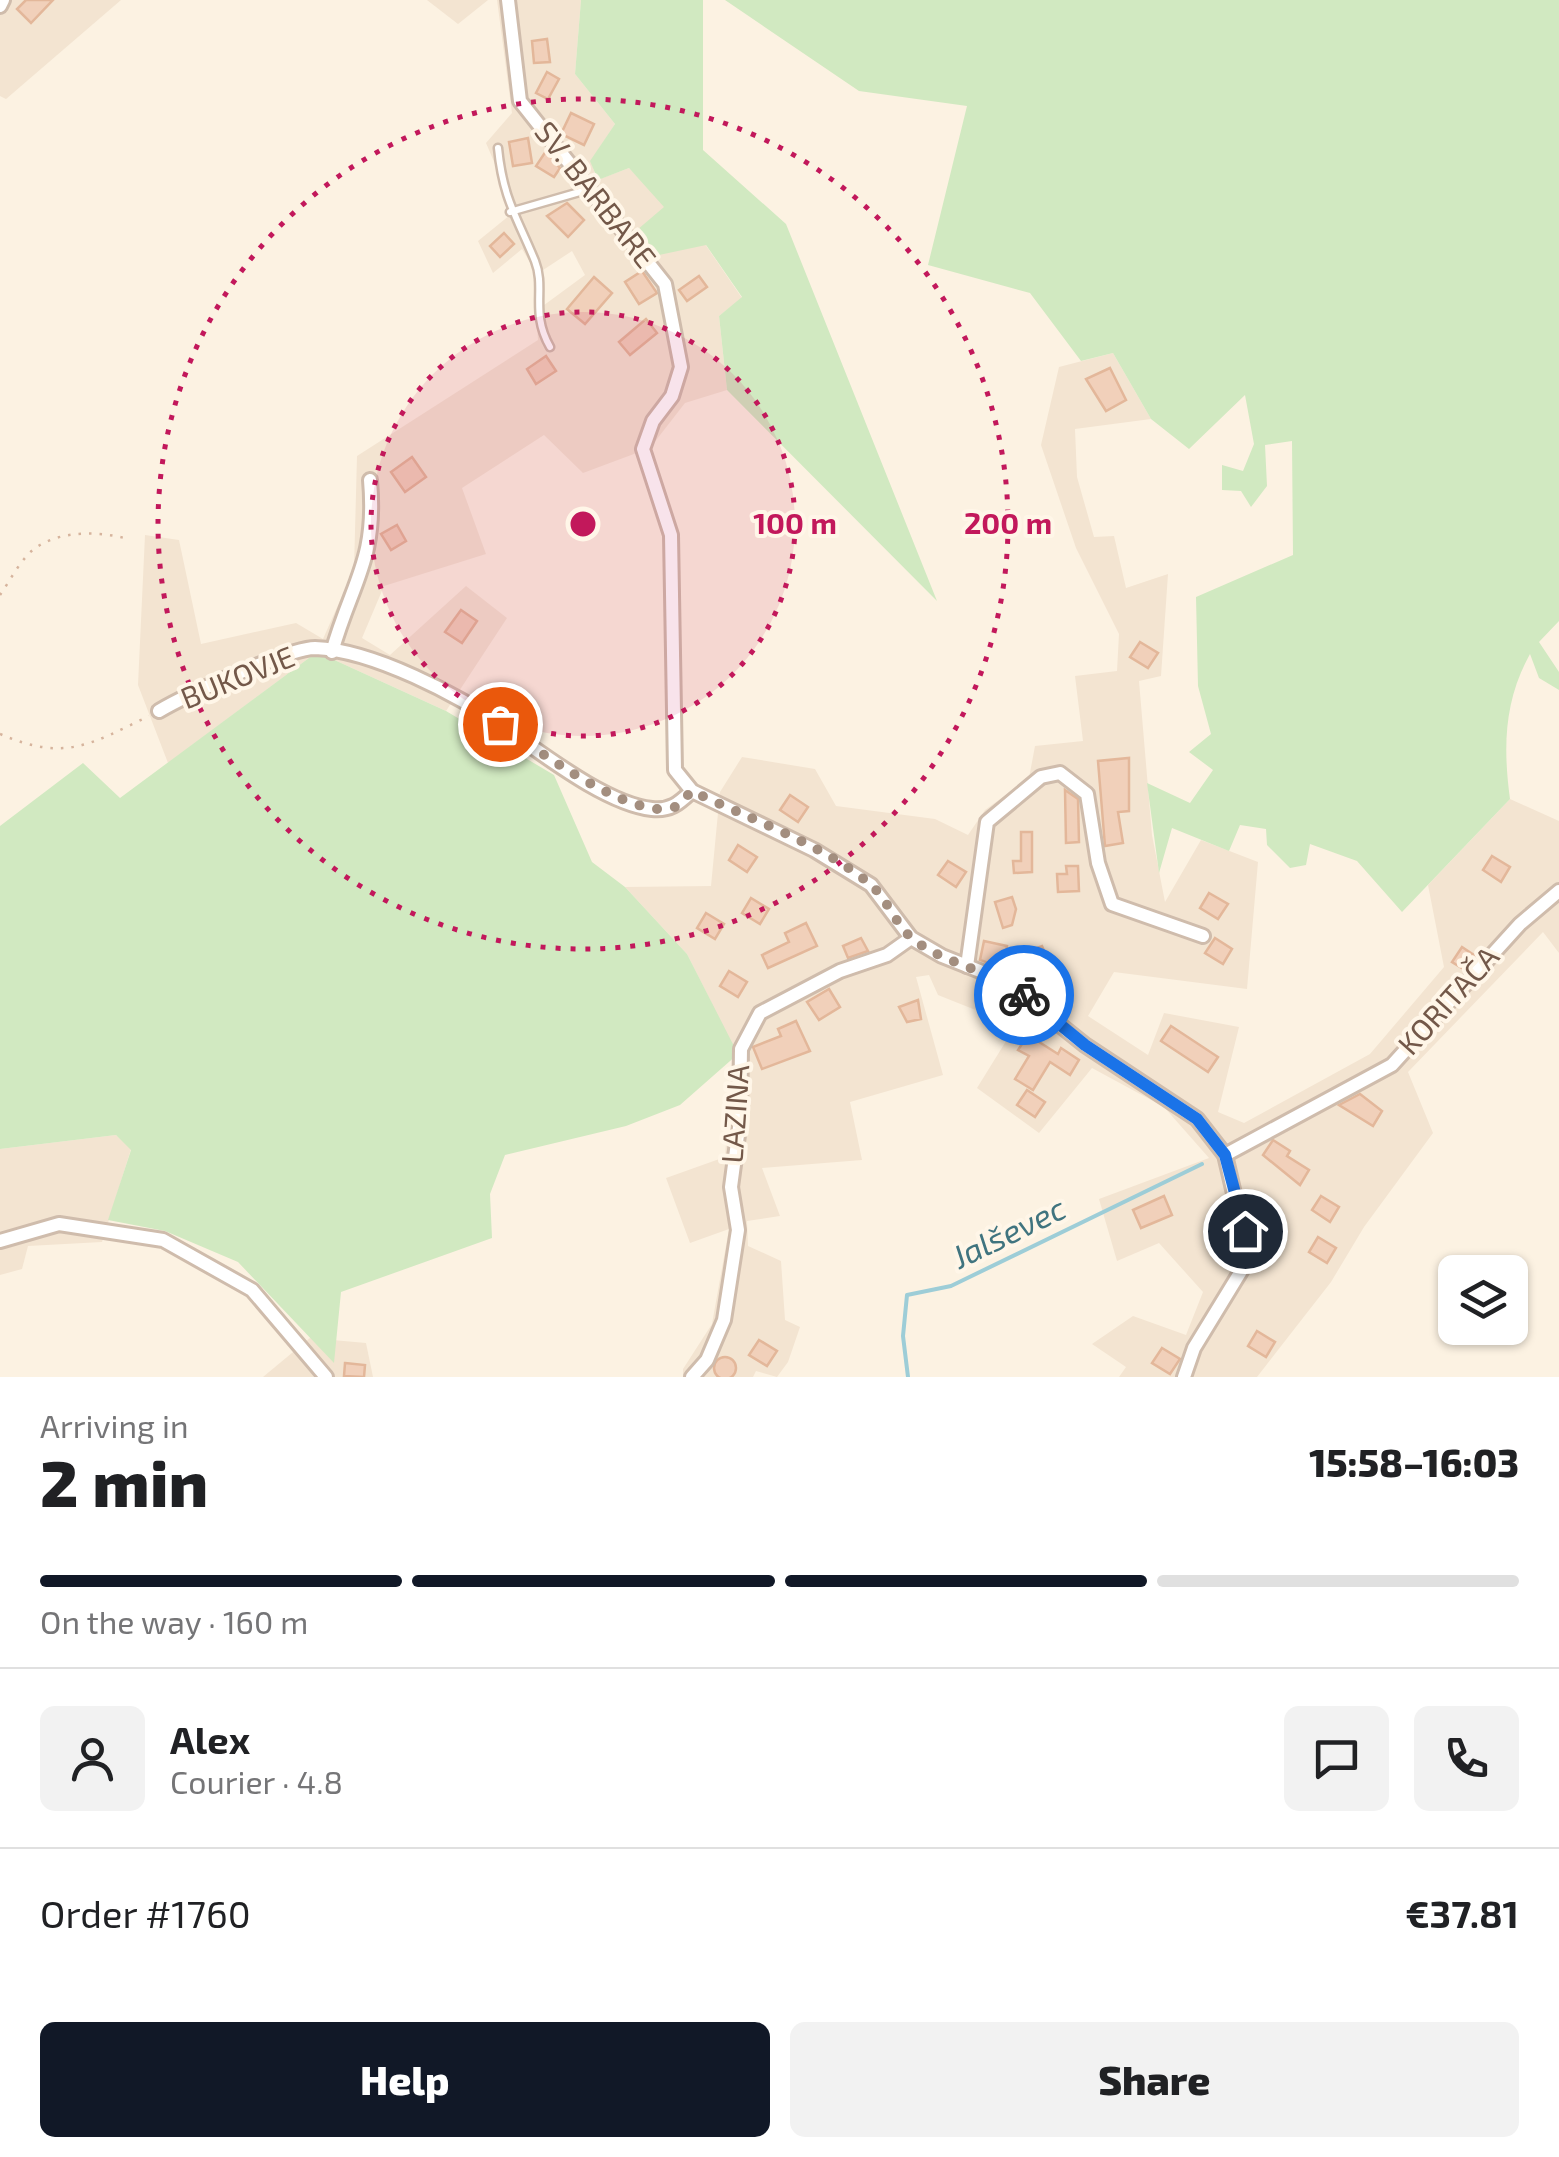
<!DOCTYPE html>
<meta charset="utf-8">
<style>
:root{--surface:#fff;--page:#f2f2f2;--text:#202124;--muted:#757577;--line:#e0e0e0;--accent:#111827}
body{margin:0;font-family:"Exo 2",sans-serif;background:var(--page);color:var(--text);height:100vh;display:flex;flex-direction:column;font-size:38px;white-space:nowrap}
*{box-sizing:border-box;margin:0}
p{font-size:32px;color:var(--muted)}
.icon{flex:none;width:55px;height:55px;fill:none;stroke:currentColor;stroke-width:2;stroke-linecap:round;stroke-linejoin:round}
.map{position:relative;height:1377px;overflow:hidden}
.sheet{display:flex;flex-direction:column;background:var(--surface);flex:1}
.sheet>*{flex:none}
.tools{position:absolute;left:1438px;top:1255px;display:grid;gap:20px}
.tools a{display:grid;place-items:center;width:90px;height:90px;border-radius:15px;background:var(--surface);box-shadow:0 2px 8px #0004;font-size:50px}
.pin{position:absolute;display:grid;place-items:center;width:85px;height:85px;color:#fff;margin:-42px;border:5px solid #fff;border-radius:50%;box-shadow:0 2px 10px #0007}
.courier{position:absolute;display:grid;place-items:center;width:100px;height:100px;margin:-50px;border:8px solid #1a73e8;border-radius:50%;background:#fff;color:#222;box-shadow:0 2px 12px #0007}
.overview em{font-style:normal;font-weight:800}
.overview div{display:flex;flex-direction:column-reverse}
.overview{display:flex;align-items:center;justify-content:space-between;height:170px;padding:0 40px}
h1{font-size:65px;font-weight:800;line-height:75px}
.bar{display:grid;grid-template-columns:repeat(4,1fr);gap:15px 10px;align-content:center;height:120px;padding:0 40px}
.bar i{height:12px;border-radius:8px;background:var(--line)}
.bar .current{background:var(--accent)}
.bar p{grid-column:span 4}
.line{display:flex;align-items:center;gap:25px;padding:0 40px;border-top:2px solid var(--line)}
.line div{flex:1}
.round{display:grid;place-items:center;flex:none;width:105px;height:105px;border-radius:15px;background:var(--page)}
.cta{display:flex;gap:20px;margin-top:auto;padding:20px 40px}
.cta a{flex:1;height:115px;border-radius:15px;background:var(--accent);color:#fff;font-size:40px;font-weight:800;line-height:115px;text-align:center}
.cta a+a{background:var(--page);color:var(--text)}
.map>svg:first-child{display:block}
</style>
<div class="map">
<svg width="1559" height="1377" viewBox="0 0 1559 1377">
<rect width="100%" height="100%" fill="#fcf2e2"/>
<g fill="#f3e4d1">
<path d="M0 0H121L6 99 0 96Z"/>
<path d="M427 0H488L458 24Z"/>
<path d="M497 0H581L575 74 615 124 591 161 597 180 629 168 705 244 742 298 719 316 727 390 685 403 650 448 583 473 544 435 462 488 486 554 384 586 362 638 390 655 466 586 507 618 446 711 317 652 168 763 138 685 145 535 179 540 201 644 296 623 323 639 354 569 357 456 538 340 536 311 585 275 572 251 537 274 522 249 493 273 478 241 515 211 486 143 512 113Z"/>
<path d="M1113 353 1151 419 1075 429 1077 477 1094 537 1114 536 1126 588 1168 574 1161 676 1139 681 1152 835 1165 902 1201 840 1258 862 1247 989 1114 972 1088 1016 1148 1055 1164 1013 1239 1027 1218 1112 1244 1123 1370 1054 1444 967 1428 885 1510 799 1559 821V953L1543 932 1408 1072 1433 1133 1364 1227 1331 1282 1257 1377H1119L1126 1367 1092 1344 1133 1316 1186 1335 1203 1292 1159 1243 1117 1261 1099 1199 1209 1158 1164 1107 1092 1068 1039 1133 977 1088 1024 1012 996 999 988 1015 938 995 929 975 916 977 943 1075 850 1102 862 1160 762 1168 780 1216 747 1221 748 1246 781 1261 785 1320 800 1327 788 1362 777 1377 756 1371 753 1377H683V1369L712 1324 729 1229 690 1243 666 1178 725 1157 732 1059 711 1002 687 954 625 887 711 886 720 792 742 757 815 769 836 806 935 819 968 835 985 810 1029 778 1035 746 1083 741 1075 676 1117 671 1119 634 1076 548 1041 445 1059 367Z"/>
<path d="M116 1135 131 1149 102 1242 28 1246 22 1269 0 1275V1149Z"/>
<path d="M310 1338 366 1343 373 1377H263Z"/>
</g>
<g fill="#d1e9c1">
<path d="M581 0H703V150L786 224 937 601 727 390 719 316 742 297 706 245 659 255 637 230 664 207 629 168 598 180 590 161 615 124 575 74Z"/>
<path d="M725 0H1559V621L1539 642 1559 672V690L1539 678 1530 654C1504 701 1503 747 1510 799L1402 912 1357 861 1310 844 1306 865 1290 868 1267 845 1266 829 1240 825 1229 851 1172 828 1159 873 1147 783 1190 803 1213 770 1189 752 1211 734 1198 686 1196 597 1293 555 1292 441 1265 445 1267 486 1251 507 1241 491 1222 490V465L1243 471 1254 444 1245 395 1189 449 1151 419 1113 353 1081 361 1030 293 928 265 967 106 859 91Z"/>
<path d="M317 652 446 711 554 775 592 862 625 887 687 954 738 1054 680 1105 626 1126 505 1155 490 1194 492 1238 341 1292 334 1363 238 1262 165 1231 108 1220 131 1150 116 1135 0 1149V826L83 763 120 798Z"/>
</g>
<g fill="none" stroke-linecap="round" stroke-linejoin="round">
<path stroke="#9dcdd7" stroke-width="4" d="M908 1377 903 1336 907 1295 951 1286 1202 1164"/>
</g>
<g fill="#f1d0ba" stroke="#e3b79a" stroke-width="2.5">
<path d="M26 0H53L31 23 17 9Z"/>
<path d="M547 39 550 62 534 63 532 41Z"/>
<path d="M547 72 559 79 548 99 536 93Z"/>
<path d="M571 113 594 124 584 145 561 134Z"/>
<path d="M528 138 532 163 513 166 509 142Z"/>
<path d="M546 151 560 168 554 177 536 166Z"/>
<path d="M567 203 584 220 568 237 547 216Z"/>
<path d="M504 233 514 244 500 257 490 246Z"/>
<path d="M642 271 657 293 639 304 625 282Z"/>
<path d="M699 276 707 287 687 301 679 290Z"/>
<path d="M594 277 612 293 585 324 567 309Z"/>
<path d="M646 319 657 333 630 355 619 342Z"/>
<path d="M546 356 556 371 536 384 527 369Z"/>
<path d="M1110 368 1126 400 1106 411 1086 379Z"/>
<path d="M412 457 426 477 405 492 391 472Z"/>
<path d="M397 525 406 541 391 550 381 534Z"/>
<path d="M461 610 477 621 462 643 445 632Z"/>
<path d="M1140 642 1158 653 1148 668 1130 657Z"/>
<path d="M1129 758V811L1118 812 1123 843 1105 846 1098 761Z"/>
<path d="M1065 790 1078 799 1079 842 1066 843Z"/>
<path d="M790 795 808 807 798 822 780 810Z"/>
<path d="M1021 832H1032V872L1014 873 1013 861H1021Z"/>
<path d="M738 845 757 857 747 872 729 860Z"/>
<path d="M1492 856 1510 867 1501 882 1483 870Z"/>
<path d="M948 861 966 872 956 887 938 875Z"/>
<path d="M1066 866H1078L1079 891 1058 892 1057 874H1067Z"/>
<path d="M1209 893 1228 904 1218 919 1200 908Z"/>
<path d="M1012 897 1016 909 1012 925 1003 928 995 902Z"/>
<path d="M751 898 769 909 760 924 742 913Z"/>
<path d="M706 913 724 924 715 939 697 928Z"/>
<path d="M806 923 817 946 768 968 762 955 789 942 785 933Z"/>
<path d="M861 938 868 951 848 958 843 946Z"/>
<path d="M1215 938 1232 949 1223 964 1205 953Z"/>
<path d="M984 941 1007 946 1003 968 980 960Z"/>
<path d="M1042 946 1052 971 1039 976 1029 951Z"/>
<path d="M1462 947 1477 957 1465 970 1452 962Z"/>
<path d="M729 971 747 982 738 997 720 986Z"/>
<path d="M829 989 840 1007 819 1020 807 1002Z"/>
<path d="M918 1000 921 1019 907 1022 899 1007Z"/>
<path d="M796 1021 810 1051 762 1069 753 1047 781 1036 778 1029Z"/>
<path d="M1171 1026 1218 1057 1208 1072 1161 1041Z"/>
<path d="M1028 1035 1058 1054 1061 1048 1079 1060 1070 1075 1050 1062 1033 1090 1015 1079 1029 1056 1018 1050Z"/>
<path d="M1027 1090 1045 1102 1035 1117 1017 1105Z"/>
<path d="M1360 1094 1382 1111 1373 1126 1339 1105Z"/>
<path d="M1273 1140 1290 1151 1287 1156 1309 1170 1300 1185 1263 1155Z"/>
<path d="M1164 1196 1172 1215 1141 1228 1133 1210Z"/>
<path d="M1321 1196 1339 1207 1330 1222 1312 1210Z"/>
<path d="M1318 1237 1336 1248 1327 1263 1309 1252Z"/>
<path d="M1257 1331 1275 1342 1266 1357 1248 1346Z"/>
<path d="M759 1340 777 1351 767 1366 749 1355Z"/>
<path d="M1162 1348 1180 1359 1170 1374 1152 1363Z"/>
<circle cx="725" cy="1368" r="11"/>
<path d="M345 1363 365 1365 364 1377 344 1376Z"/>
</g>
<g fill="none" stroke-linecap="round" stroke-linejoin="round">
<g stroke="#cfbcac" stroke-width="11">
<g id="lane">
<path d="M498 148C503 199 517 217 535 261 546 289 530 312 550 347"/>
<path d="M510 212 590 189"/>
</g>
</g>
<g stroke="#cfbcac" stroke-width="18">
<g id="street">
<path d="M508 0 520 101 665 284 681 367 672 396 653 421 643 449 671 535 675 770 692 791 814 850 871 885 911 938 942 956 1005 981 1085 1045 1197 1119 1225 1155 1249 1258 1194 1348 1184 1377"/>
<path d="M0 6 3 0"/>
<path d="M332 652C352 581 377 561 370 480"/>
<path d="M159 711C184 696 289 648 315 648 372 650 459 695 505 728 543 754 606 804 652 809 671 811 679 803 692 791"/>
<path d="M967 966 987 822 1041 777 1060 773 1087 794 1098 863 1112 904 1203 936"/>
<path d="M1225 1155 1392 1065 1520 924 1559 891"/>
<path d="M0 1241 59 1224 163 1240 252 1290 326 1377"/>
<path d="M692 1377 707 1360 724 1320 738 1230 731 1187 740 1120 741 1049 760 1013 840 971 887 955 911 938"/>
</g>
</g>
<g stroke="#d6b49d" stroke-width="2.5" stroke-dasharray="2.5 8" stroke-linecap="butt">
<path d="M0 595C10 581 20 560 34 549 59 530 100 531 128 539"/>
<path d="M0 734C65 762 89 745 149 716"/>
</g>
<use href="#lane" stroke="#fff" stroke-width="6"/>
<use href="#street" stroke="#fff" stroke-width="12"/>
</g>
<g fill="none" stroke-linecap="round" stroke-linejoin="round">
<path stroke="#a38e7f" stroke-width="10" stroke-dasharray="0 18" d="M500 724C532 747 635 823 675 807 680 805 687 795 692 791 747 818 825 845 871 885 888 900 896 926 914 940 947 965 991 970 1024 995"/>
<path stroke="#1a73e8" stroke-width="12" d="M1024 995 1085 1045 1197 1119 1225 1155 1245 1231"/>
</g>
<circle cx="583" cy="524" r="212" fill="#c2185b" fill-opacity=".12"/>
<g fill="none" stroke="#c2185b" stroke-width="5" stroke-dasharray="5 10">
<circle cx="583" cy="524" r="212"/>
<circle cx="583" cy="524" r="425"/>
</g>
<g text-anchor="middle" stroke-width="8" stroke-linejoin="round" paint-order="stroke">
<g font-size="30" fill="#735849" stroke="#fff6e8">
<text transform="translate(595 195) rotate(52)" y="10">SV. BARBARE</text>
<text transform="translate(238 678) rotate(-22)" y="10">BUKOVJE</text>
<text transform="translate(1449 1001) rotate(-48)" y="10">KORITAČA</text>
<text transform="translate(736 1114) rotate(-86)" y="10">LAZINA</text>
</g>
<g font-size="32" font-style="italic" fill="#40747f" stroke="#fff6e8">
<text transform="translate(1009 1233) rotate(-26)" y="11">Jalševec</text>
</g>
</g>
<circle cx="583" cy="524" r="15" fill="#c2185b" stroke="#fff6e8" stroke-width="5"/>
<g font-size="30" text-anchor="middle" font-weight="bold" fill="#c2185b" stroke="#fff6e8" stroke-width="8" stroke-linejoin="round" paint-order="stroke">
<text x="795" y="534">100 m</text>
<text x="1008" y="534">200 m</text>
</g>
</svg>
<div class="tools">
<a><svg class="icon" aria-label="layers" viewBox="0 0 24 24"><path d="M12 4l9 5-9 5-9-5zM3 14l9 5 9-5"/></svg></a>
</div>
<div class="pin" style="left:500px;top:724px;background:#ea580c"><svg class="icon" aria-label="bag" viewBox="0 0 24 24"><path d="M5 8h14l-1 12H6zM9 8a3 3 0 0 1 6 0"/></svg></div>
<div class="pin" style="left:1245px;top:1231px;background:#1f2937"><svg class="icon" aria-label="home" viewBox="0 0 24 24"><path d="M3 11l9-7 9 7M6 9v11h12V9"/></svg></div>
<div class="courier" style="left:1024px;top:995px"><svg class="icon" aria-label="bike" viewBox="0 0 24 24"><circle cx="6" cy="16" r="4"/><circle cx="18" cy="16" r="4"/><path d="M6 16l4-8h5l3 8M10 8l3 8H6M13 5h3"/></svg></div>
</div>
<section class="sheet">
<div class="overview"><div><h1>2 min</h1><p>Arriving in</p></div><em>15:58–16:03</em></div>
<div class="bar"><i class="current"></i><i class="current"></i><i class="current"></i><i></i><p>On the way · 160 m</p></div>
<div class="line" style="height:180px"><a class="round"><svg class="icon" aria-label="person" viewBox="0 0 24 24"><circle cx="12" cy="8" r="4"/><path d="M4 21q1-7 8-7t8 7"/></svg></a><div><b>Alex</b><p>Courier · 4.8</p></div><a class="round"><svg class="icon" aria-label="chat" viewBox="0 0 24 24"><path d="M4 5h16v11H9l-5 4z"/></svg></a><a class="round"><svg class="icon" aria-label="phone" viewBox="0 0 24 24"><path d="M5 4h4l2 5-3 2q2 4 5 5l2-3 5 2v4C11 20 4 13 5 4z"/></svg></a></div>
<div class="line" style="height:130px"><div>Order #1760</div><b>€37.81</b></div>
<div class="cta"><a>Help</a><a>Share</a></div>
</section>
